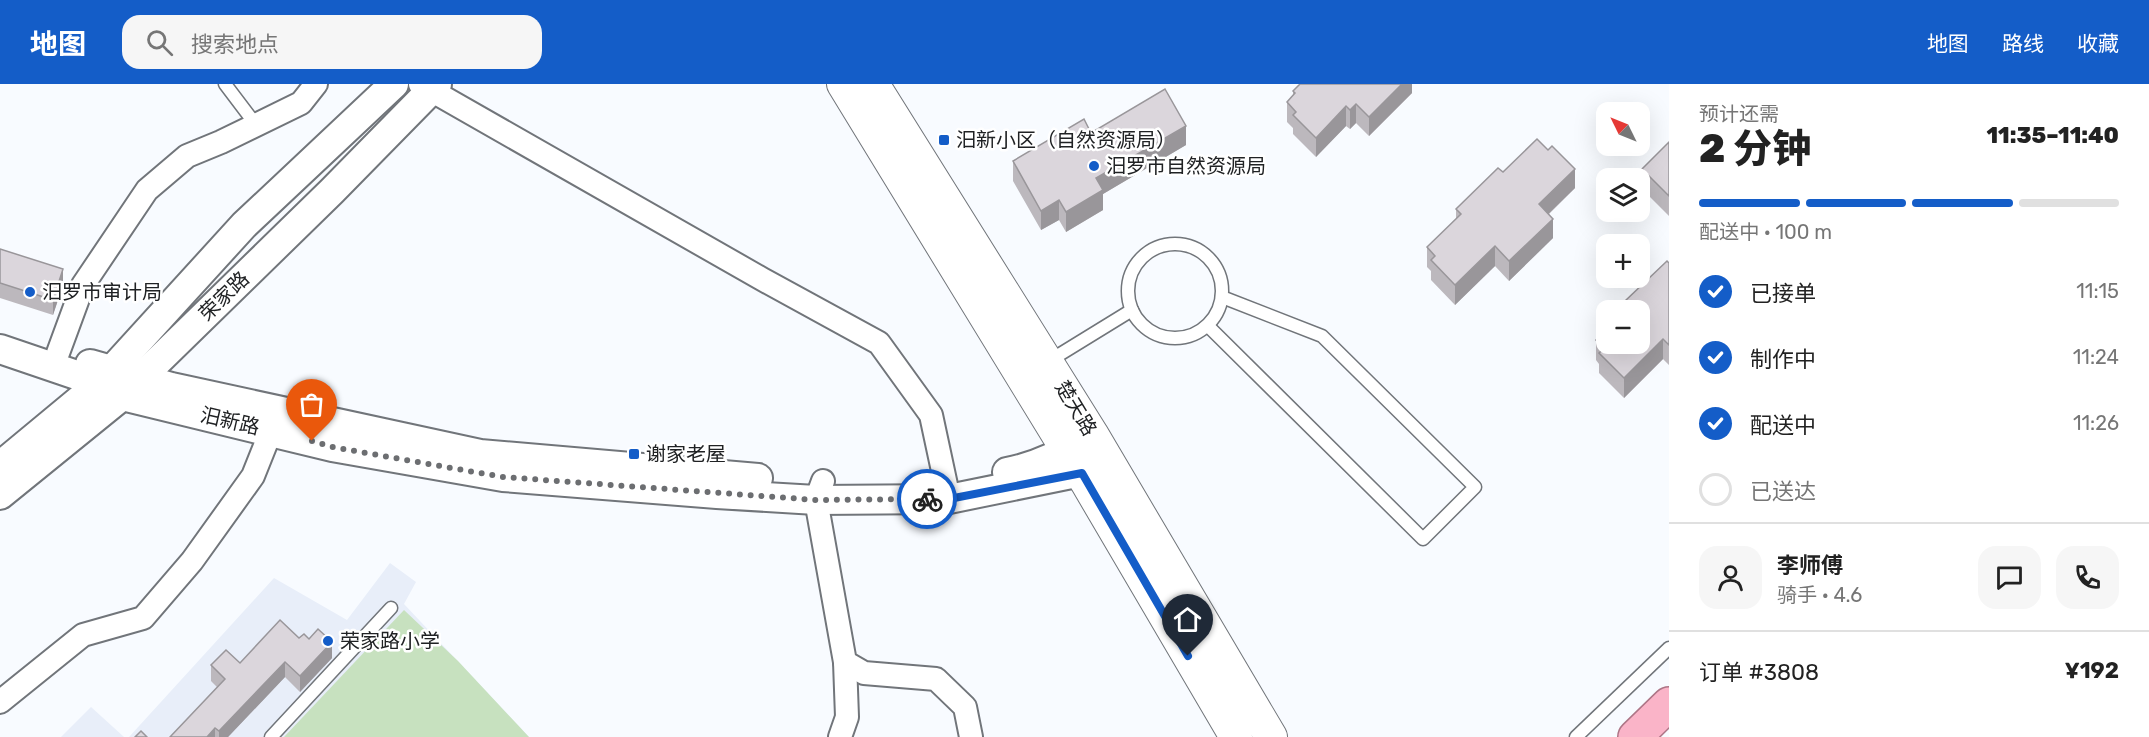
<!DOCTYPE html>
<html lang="zh">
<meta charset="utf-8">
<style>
:root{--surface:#fff;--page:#f6f6f6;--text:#222;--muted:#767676;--line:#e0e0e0;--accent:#145dc8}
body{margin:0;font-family:Rubik,"Noto Sans SC",sans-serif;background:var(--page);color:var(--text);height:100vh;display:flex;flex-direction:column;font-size:22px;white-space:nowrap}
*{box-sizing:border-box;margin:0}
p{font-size:20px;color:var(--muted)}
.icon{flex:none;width:33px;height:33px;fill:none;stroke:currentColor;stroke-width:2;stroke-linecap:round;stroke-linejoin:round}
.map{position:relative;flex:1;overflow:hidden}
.side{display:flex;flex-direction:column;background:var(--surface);width:480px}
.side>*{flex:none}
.needle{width:39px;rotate:313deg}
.fabs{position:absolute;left:1596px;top:18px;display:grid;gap:12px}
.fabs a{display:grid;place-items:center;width:54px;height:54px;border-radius:12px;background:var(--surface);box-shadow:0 6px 24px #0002;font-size:30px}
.pin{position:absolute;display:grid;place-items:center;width:51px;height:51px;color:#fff;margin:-62px -26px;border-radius:50% 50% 50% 0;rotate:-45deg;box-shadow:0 0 6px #0007}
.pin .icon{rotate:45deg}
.courier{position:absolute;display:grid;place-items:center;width:60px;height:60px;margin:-30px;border:4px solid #145dc8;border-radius:50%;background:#fff;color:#222;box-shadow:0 2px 8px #0007}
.overview em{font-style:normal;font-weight:800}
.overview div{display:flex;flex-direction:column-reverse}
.overview{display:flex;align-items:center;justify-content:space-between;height:102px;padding:0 30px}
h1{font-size:39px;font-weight:800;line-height:45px}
.bar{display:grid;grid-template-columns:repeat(4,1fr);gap:9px 6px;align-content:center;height:72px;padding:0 30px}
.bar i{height:8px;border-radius:4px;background:var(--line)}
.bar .selected{background:var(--accent)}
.bar p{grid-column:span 4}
.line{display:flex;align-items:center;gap:15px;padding:0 30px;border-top:2px solid var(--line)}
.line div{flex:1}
.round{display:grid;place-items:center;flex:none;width:63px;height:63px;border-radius:18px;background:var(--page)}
ol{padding:0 30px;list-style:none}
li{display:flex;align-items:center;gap:18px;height:66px}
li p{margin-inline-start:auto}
li .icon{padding:6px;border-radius:50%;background:var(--accent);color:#fff;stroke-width:4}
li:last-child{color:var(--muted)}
li i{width:33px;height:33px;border:3px solid var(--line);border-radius:50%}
header{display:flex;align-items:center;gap:36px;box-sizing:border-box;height:84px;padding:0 30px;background:var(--accent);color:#fff}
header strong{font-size:28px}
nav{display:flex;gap:33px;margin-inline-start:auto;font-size:21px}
.search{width:420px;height:54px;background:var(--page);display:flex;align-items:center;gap:15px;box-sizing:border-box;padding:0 21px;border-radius:18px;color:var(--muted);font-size:22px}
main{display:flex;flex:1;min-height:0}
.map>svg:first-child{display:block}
</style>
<header>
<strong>地图</strong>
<div class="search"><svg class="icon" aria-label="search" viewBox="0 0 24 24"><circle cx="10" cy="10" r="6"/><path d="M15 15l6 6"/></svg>搜索地点</div>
<nav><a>地图</a><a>路线</a><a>收藏</a></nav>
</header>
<main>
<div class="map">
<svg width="1669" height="653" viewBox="0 0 1669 653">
<rect width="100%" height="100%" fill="#f8fbff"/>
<g fill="#e8eef9">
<path d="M390 479 416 498 404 520 529 653H129L274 494 347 536Z"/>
<path d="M91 623 124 653H61Z"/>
</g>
<path fill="#c7e1bf" d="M404 526 458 577 529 653H284Z"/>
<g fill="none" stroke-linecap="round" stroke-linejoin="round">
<g stroke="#71757a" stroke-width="15">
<g id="service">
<path d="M225 0 256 41"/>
<circle cx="1175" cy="207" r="47"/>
<path d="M1208 242 1423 455 1475 403 1322 252 1222 213"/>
<path d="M1049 277 1132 226"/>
<path d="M271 653 391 524"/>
<path d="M1576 653 1669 564"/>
</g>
</g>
<g stroke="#71757a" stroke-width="26">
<g id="minor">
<path d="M420 0 762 195 879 259 931 331 949 415"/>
<path d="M58 269 83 201 147 106 187 72 221 58 301 19 316 0"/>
<path d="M823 397 816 416 845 578 864 589 936 595 965 623 971 653"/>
<path d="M0 618 83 551 143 534 192 477 253 392 271 347"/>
<path d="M840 653 847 633 845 578"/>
</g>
</g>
<g stroke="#71757a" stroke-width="32">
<g id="tertiary">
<path d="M0 265 100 299 122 312 332 363 503 393 717 410 816 416 949 415 1101 384"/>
<path d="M90 280 171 303 480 370 758 394"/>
<path d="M0 382 100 299 244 141 394 0"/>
<path d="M1007 388C1034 383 1062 370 1085 355"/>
<path d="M0 411 122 312 332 107 437 0"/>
</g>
</g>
<g stroke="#71757a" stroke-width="34">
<g id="secondary">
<path d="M843 0 1081 389 1236 653"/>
<path d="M873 0 1092 350 1271 653"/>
</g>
</g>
<g stroke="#ad7586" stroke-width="36">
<path id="trunk" d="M1635 653 1669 620"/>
</g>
<use href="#service" stroke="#fff" stroke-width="12"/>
<use href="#minor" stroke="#fff" stroke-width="22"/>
<use href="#tertiary" stroke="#fff" stroke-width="28"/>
<use href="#secondary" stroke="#fff" stroke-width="32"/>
<use href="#trunk" stroke="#fab4c8" stroke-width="33"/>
</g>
<g fill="#bcb8bd">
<path d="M1412 0V9L1369 52 1356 39 1350 45 1346 42 1316 73 1293 50V44L1287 38V18L1293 12V7Z"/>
<path d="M1091 49 1186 61 1103 110V126L1066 148 1059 136 1041 146 1013 97V77Z"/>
<path d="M1669 58V132L1642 105V85Z"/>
<path d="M1503 88 1575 104 1549 130 1553 154 1509 197 1495 182 1455 221 1431 196V187L1427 183V163L1456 135V125Z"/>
<path d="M0 165 63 201 53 231 0 214Z"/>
<path d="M1669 179V281L1663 275 1624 314 1599 289V280L1596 276V256L1640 226H1624V218Z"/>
<path d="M299 554 309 555 332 574 300 608 285 593 228 653H170L217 603 211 597V581L240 579Z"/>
</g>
<g fill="#99969a">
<path d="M1402 0H1412V9L1369 52V33Z"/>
<path d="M1356 20V39L1350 45V26Z"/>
<path d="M1346 22V42L1316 73V54Z"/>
<path d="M1186 42V61L1103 110V126L1066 148V128L1096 94Z"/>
<path d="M1575 85V104L1539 139V120Z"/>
<path d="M1059 116V136L1041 146V127Z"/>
<path d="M1553 135V154L1509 197V177Z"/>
<path d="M1495 162V182L1455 221V201Z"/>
<path d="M63 185V201L53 231V216Z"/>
<path d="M1663 255V275L1624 314V294Z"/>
<path d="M332 558V574L300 608V592Z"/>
<path d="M285 578V593L228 653H219V647Z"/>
<path d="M215 644V653H207Z"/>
</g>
<g fill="#dbd6dc" stroke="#99969a" stroke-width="1.5">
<path d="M1300 0H1402L1369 33 1356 20 1350 26 1346 22 1316 54 1293 31 1296 28 1287 18 1295 9 1293 7Z"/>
<path d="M1165 5 1186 42 1096 94 1103 106 1066 128 1059 116 1041 127 1013 77 1084 35 1091 49Z"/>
<path d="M1537 55 1548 66 1552 62 1575 85 1539 120 1553 135 1509 177 1495 162 1455 201 1431 176 1435 172 1427 163 1461 130 1456 125 1498 84 1503 88Z"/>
<path d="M1669 58V112L1642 85Z"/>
<path d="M0 165 63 185 53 216 0 199Z"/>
<path d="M1667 177 1669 179V261L1663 255 1624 294 1599 269 1604 265 1596 256 1606 246V260H1640V226H1626L1630 223 1624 218Z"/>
<path d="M280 536 299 554 304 550 309 555 318 545 332 558 300 592 285 578 219 647 215 644 207 653H170L225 595 211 581 226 566 240 579Z"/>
<path d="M141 647 147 653H135Z"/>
</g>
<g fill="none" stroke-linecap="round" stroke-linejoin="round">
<path stroke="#6c6e71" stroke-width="6" stroke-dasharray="0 10.8" d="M312 357 332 363 503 393 816 416 927 415"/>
<path stroke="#145dc8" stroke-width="8" d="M927 415H949L1082 389 1188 572"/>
</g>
<g fill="#145dc8" stroke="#fff" stroke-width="2">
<rect x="938" y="50" width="12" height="12" rx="3"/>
<circle cx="1094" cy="82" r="6"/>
<circle cx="30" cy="208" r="6"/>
<rect x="628" y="364" width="12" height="12" rx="3"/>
<circle cx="328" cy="557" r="6"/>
</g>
<g text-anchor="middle" stroke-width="5" stroke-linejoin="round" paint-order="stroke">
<g font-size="20" fill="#202224" stroke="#fff" text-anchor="start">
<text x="956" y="63">汨新小区（自然资源局）</text>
<text x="1106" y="89">汨罗市自然资源局</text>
<text x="42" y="215">汨罗市审计局</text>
<text x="646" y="377">谢家老屋</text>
<text x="340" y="564">荣家路小学</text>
</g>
<g font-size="20" fill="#202224" stroke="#fff">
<text transform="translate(224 212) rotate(-44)" y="7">荣家路</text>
<text transform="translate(1076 324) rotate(59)" y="7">楚天路</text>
<text transform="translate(230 337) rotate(13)" y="7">汨新路</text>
</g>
</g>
</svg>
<div class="fabs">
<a><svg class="needle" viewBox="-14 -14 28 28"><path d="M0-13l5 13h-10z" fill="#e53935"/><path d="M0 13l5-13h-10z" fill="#767676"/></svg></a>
<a><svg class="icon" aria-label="layers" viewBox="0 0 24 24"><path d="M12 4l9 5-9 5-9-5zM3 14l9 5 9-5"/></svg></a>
<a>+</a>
<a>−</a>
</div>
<div class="pin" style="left:312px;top:357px;background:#ea580c"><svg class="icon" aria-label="bag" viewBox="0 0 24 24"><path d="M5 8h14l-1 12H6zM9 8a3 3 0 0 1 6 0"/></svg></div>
<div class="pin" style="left:1188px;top:572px;background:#1f2937"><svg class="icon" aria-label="home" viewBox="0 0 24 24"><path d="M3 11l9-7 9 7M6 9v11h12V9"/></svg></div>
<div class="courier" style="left:927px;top:415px"><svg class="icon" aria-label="bike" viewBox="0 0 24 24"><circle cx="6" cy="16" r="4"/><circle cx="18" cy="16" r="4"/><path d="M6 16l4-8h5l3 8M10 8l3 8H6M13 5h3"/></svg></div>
</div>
<section class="side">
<div class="overview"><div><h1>2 分钟</h1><p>预计还需</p></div><em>11:35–11:40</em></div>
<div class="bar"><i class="selected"></i><i class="selected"></i><i class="selected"></i><i></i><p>配送中 · 100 m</p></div>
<ol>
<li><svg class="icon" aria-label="check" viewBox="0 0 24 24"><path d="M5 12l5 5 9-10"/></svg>已接单<p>11:15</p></li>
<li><svg class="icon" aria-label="check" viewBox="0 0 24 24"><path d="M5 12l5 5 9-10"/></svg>制作中<p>11:24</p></li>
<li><svg class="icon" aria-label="check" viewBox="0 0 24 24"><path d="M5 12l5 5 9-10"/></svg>配送中<p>11:26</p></li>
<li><i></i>已送达</li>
</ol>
<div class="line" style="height:108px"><a class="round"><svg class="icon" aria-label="person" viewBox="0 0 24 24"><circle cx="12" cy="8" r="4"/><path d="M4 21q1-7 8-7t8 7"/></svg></a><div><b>李师傅</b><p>骑手 · 4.6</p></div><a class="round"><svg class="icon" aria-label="chat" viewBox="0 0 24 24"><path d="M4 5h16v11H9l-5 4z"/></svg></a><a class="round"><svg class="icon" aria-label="phone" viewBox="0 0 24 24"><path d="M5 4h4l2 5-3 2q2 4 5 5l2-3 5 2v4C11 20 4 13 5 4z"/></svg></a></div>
<div class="line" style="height:78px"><div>订单 #3808</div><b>¥192</b></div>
</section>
</main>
